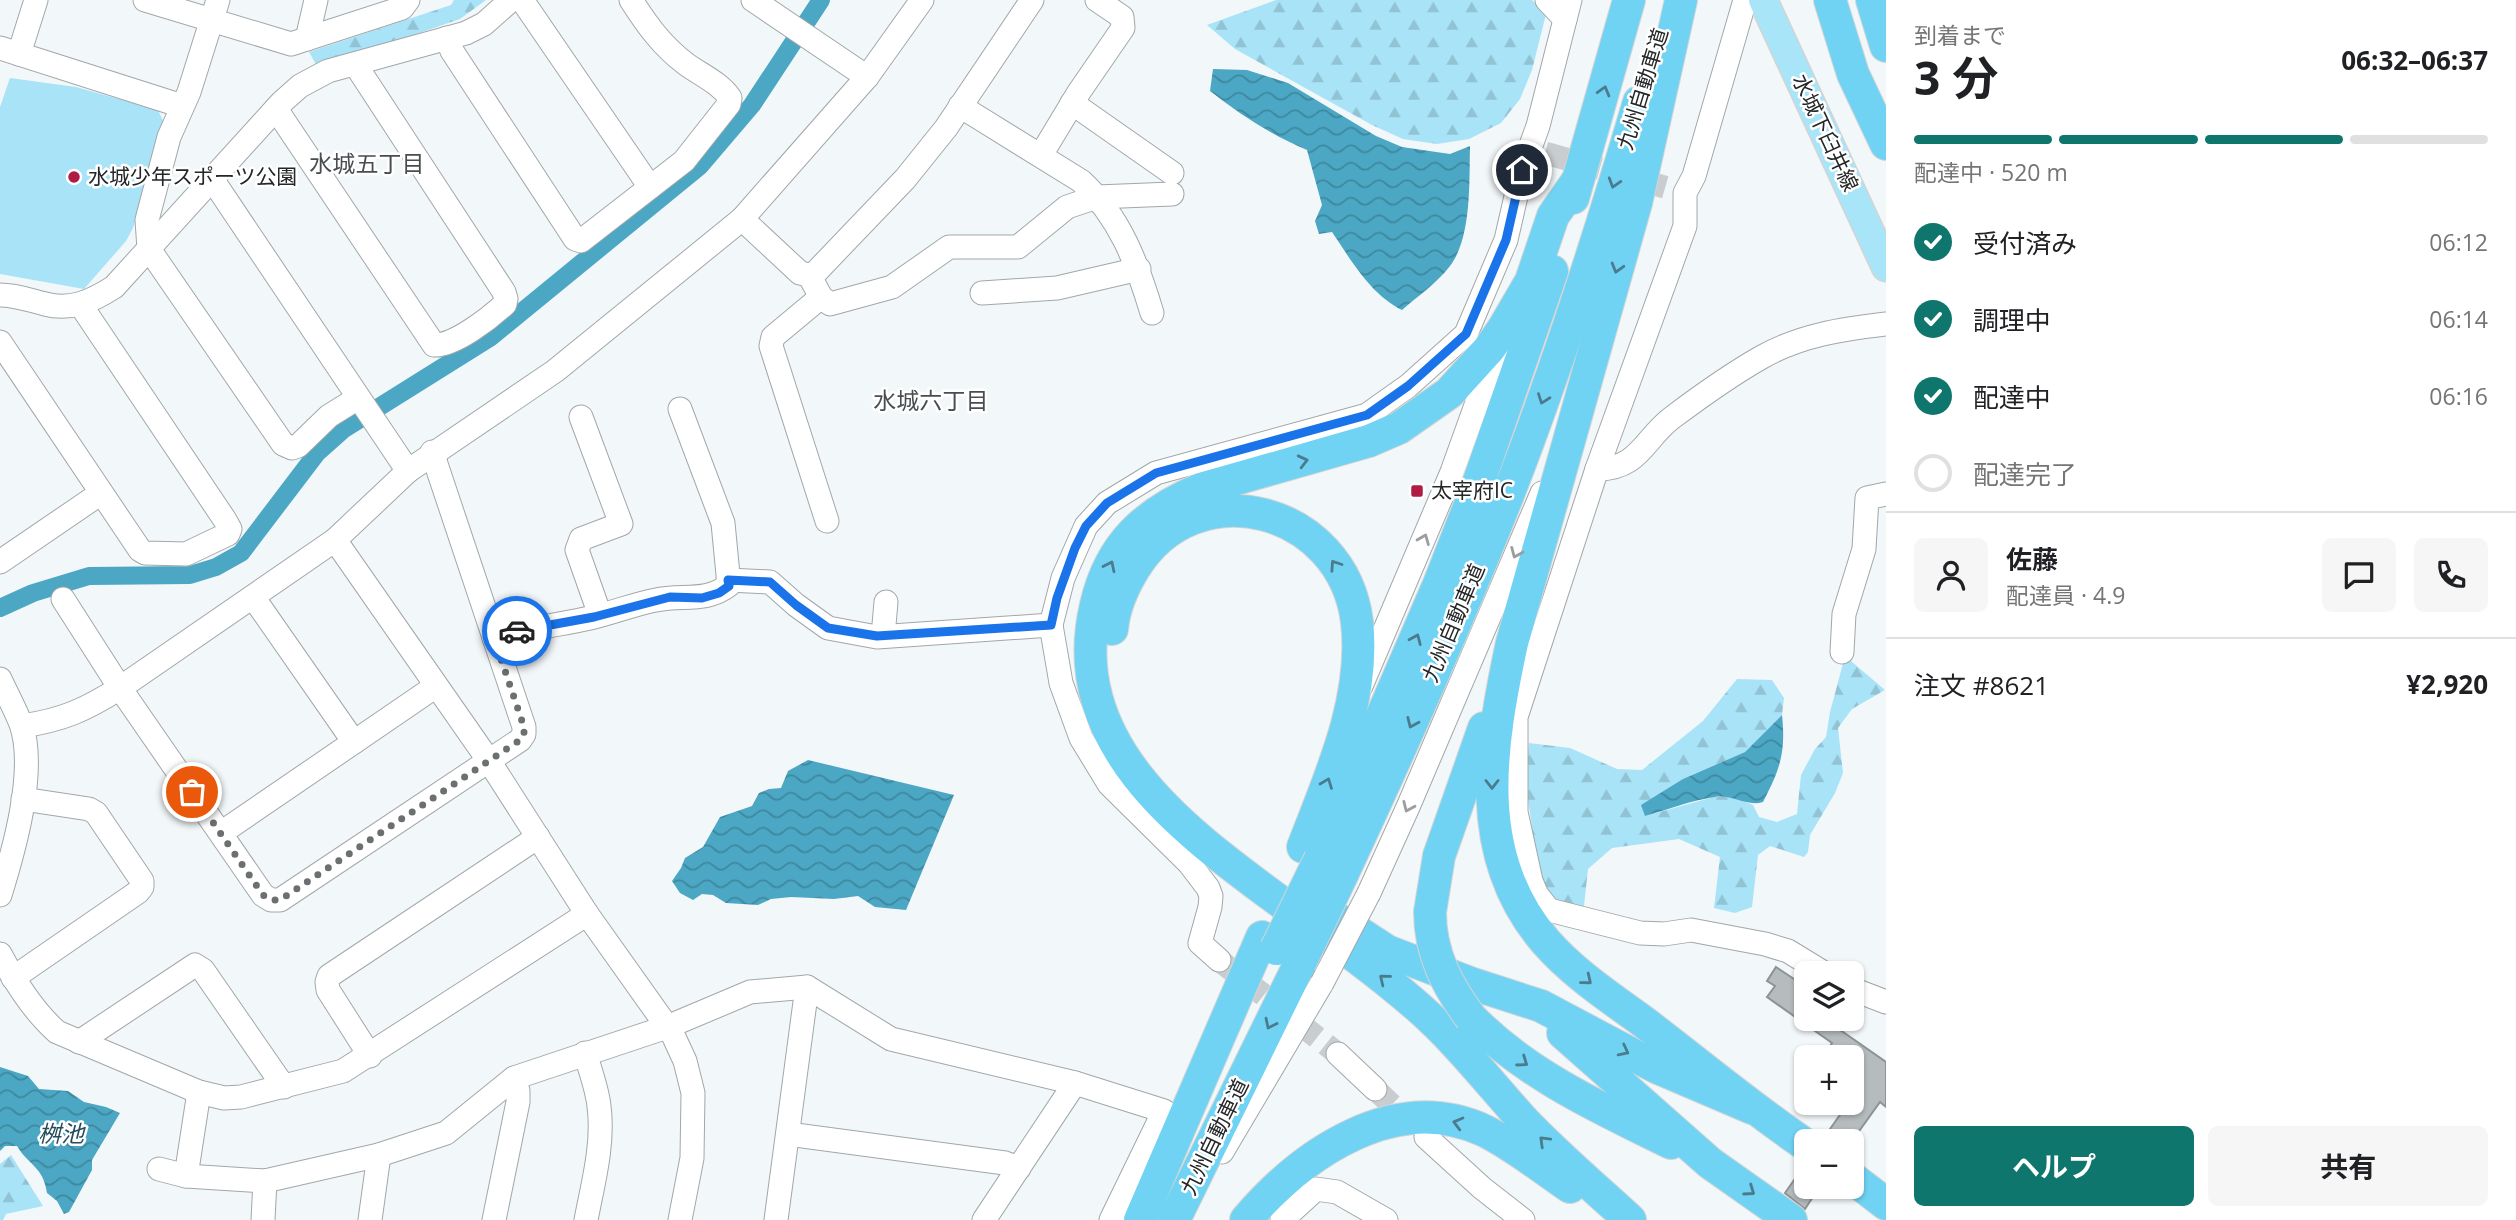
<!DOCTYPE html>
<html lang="ja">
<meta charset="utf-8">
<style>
:root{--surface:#fff;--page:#f6f6f6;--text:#202124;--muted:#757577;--line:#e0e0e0;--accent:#0f766e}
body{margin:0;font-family:"Open Sans","Noto Sans JP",sans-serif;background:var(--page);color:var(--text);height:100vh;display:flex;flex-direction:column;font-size:26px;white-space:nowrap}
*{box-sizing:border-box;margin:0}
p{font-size:23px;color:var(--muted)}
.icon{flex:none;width:38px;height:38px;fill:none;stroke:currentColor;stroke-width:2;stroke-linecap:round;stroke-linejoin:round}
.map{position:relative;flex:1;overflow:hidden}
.sheet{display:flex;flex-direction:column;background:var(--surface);width:630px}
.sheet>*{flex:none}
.tools{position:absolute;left:1794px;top:961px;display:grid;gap:14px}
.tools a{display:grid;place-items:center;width:70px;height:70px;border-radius:10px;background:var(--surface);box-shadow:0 2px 5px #0004;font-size:35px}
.pin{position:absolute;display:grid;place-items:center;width:60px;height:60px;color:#fff;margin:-30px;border:4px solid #fff;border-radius:50%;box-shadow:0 2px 7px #0007}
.courier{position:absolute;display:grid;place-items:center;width:70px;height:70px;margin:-35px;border:5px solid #1a73e8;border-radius:50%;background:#fff;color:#222;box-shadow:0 2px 9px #0007}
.overview em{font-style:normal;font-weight:700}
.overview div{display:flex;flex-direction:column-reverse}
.overview{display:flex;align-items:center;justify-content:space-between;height:119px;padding:0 28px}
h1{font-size:46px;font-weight:700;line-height:52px}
.bar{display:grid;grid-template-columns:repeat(4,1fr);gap:10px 7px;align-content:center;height:84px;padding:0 28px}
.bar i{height:9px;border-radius:5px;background:var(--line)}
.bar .active{background:var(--accent)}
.bar p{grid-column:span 4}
.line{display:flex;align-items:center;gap:18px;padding:0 28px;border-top:2px solid var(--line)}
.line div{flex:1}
.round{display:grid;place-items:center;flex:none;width:74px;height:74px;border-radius:10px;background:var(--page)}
ol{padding:0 28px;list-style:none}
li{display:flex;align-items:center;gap:21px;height:77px}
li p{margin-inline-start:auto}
li .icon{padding:7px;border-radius:50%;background:var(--accent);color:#fff;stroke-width:4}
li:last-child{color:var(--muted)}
li i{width:38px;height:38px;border:4px solid var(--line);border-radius:50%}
.primary-button{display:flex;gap:14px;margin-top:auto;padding:14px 28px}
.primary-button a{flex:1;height:80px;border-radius:10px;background:var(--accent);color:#fff;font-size:28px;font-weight:700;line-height:80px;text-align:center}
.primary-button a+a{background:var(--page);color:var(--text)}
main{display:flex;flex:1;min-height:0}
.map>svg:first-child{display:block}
</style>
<main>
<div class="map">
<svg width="1886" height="1220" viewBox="0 0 1886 1220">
<defs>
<pattern id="forest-firs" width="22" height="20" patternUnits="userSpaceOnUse" patternTransform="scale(1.75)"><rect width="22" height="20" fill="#a9e3f7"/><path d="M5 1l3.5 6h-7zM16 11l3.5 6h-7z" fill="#91c3d4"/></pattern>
<pattern id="water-waves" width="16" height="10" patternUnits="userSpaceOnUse" patternTransform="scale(1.75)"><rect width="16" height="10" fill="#4ba7c4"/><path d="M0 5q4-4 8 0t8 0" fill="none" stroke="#3e889f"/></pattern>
</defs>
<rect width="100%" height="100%" fill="#f2f7f9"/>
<g fill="url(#forest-firs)">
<path d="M454 0H486L460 19 318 68 309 52 451 5Z"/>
<path d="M1276 0H1532L1546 14 1532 70 1520 99 1501 123 1469 139 1437 144 1403 139 1372 125 1235 49 1207 25Z"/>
<path d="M1845 656 1885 690 1852 709 1838 728 1843 773 1835 793 1810 835 1808 852 1804 857 1770 846 1758 855 1752 907 1735 913 1714 908 1720 857 1679 839 1612 848 1588 869 1584 906 1577 927 1540 880 1525 780 1529 743 1570 748 1617 769 1642 770 1703 721 1737 679 1772 680 1784 698 1782 715 1745 752 1683 779 1645 816 1714 797 1730 796 1753 805 1759 817 1777 822 1797 814 1801 775 1815 749 1826 737 1830 712Z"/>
<path d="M11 1155 43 1206 6 1214 3 1220H0V1164Z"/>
</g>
<path fill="#a9e3f7" d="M10 78 76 87 158 110 165 125 133 228 126 241 84 289 0 274V107Z"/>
<g fill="url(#water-waves)">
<path d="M1213 69 1247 70 1288 83 1376 136 1402 147 1450 154 1470 146C1469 181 1472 237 1450 266 1437 283 1418 296 1402 310 1370 294 1351 260 1332 232L1319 234 1315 221 1322 205 1307 150C1271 135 1241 115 1210 91Z"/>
<path d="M1782 715C1786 753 1780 769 1763 802 1746 807 1732 794 1715 797 1691 800 1667 810 1645 816L1641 805 1683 779 1745 752Z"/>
<path d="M808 760 954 795 906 910 875 907 858 896 834 899 791 897 771 899 758 905 726 903 713 895 702 894 693 900 680 893 672 881 681 868 685 858 703 847 720 817 752 806 759 793 769 789 781 788 788 771Z"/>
<path d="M0 1067 28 1076 39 1089 68 1091 84 1102 106 1107 120 1113 92 1160V1170L69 1212 64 1214 57 1201 47 1193C43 1166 29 1166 17 1146H5L0 1151Z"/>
</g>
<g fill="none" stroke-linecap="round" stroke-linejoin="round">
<path stroke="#4ba7c4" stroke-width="18" d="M0 608 33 593 89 576 190 575 216 567 241 553 317 453 344 429 491 337 700 166 752 105 821 0"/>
</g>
<g fill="#b6bcbe" stroke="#8d9294" stroke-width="2">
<path d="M1776 967 1806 987V1018H1823L1886 1062V1107L1880 1102 1852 1141H1823V1139L1849 1102H1852V1098L1859 1088 1852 1083V1057H1823L1832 1043 1767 997 1775 986 1767 981Z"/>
<path d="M1806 1163V1186H1820L1805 1209 1785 1193Z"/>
</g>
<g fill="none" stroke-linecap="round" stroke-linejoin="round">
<g stroke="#c9cdcf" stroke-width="23" stroke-dasharray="23 11" stroke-linecap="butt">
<path d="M1545 153 1668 188"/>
<path d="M1219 960 1338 1054"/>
<path d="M1375 1089 1416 1128"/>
</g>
<g stroke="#a2a7a9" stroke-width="25">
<g id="minor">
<path d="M145 0 291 44 402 8 408 0"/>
<path d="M218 0 189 92 169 137 147 220 149 249 283 444 292 448 298 446 329 416 358 398"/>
<path d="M522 0 650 187"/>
<path d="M753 0 867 77"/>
<path d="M1547 0 1565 19"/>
<path d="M1745 0 1694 176 1685 193V226L1597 469 1516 717V812L1531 881 1537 895 1549 910 1640 933 1664 934 1691 930 1765 944 1788 951 1824 973"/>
<path d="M447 38 452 51 575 239 581 241 684 161 729 104 730 98C720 83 701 75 686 64 662 46 647 25 631 0"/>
<path d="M307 39 316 0"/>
<path d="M0 48 182 106"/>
<path d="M19 54 36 0"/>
<path d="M1072 103 1172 173"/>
<path d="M960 106 1081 181C1120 217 1137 263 1152 313"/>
<path d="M276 109 434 345C454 346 490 318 505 304L506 299 504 292 355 64"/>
<path d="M1041 155 1079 92 1123 28 1122 17 1097 0"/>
<path d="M212 179 408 471"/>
<path d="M742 219 800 273 809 275 815 273 905 179 946 128 1032 0"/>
<path d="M809 275 821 297 830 304 892 287 949 247H1018L1067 207 1097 197 1172 194"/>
<path d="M982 293 1057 288 1139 269"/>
<path d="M0 295C16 295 29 300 45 304 71 311 92 301 114 287L282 102 300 86 328 71 466 33 484 24 511 0"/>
<path d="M821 297 773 337 771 346 827 521"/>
<path d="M0 342 140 550 145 553 186 554 228 534 230 529 225 520 80 304"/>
<path d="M581 417 621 524 581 539 577 550 600 615"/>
<path d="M1597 469C1640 469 1644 438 1673 417 1701 396 1732 374 1762 357 1801 335 1843 329 1886 324"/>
<path d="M335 540 489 761 587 914 673 1035 685 1061 693 1093 692 1158 680 1220"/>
<path d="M0 562 101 493"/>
<path d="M728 580 770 582 796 605 828 628 877 637 1051 625"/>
<path d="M253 597 354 742"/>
<path d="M63 599 120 688 263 895 271 900H280L520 740 524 734V727L432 452"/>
<path d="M883 636 886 602"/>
<path d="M494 638C527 628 561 625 594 617 615 612 635 604 656 600 682 594 706 603 729 585L723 523 680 409"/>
<path d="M1842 652 1844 614 1864 549 1867 498 1886 494"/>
<path d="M0 679C7 694 15 709 21 724 37 770 14 850 0 895"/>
<path d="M1361 686 1452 472 1497 347"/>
<path d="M22 726C63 720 85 710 120 688L335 540 408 471 555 371 742 219 867 77 922 0"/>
<path d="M221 833 436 686"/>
<path d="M1369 893 1408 807 1542 493"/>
<path d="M0 954C15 982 33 1011 57 1032L199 1092 224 1098 241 1097 343 1071 587 914"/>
<path d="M1219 960 1200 943 1210 907 1211 896 1208 888 1189 863 1109 784 1081 738 1061 683 1051 625 1063 578 1086 526 1107 503 1156 473 1367 415 1408 386 1466 334 1506 240 1522 170 1538 126 1570 0"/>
<path d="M13 978 138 892 142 887V881L96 813 89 809 23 799"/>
<path d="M1852 989 1886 1002"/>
<path d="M79 1042 195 965 203 970 284 1087"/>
<path d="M585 1053C590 1070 597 1088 599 1106 604 1144 593 1183 586 1220"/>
<path d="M1338 1054 1375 1089"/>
<path d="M370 1056 328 990 327 982 329 976 538 837"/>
<path d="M788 1134 1005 1163 1019 1168"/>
<path d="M1426 1137 1482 1188 1523 1220"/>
<path d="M1222 1152 1322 983"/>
<path d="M159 1169 186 1176 265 1181 379 1155 446 1133 514 1078 667 1027 750 992 807 987 891 1039 1075 1083 1164 1111 1111 1220"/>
<path d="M186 1176 199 1092"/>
<path d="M263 1220 265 1181"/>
<path d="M370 1220 379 1155"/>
<path d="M494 1220 518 1102V1091L514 1078"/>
<path d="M776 1220 807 987"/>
<path d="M984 1220 1075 1083"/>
<path d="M1282 1220 1316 1189 1337 1192 1386 1220"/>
</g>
</g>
<g stroke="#d3d4d4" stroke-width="31">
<path id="major" d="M1763 0 1886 267"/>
</g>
<g stroke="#d3d4d4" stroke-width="34">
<g id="highway">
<path d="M1681 0 1636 203 1512 643C1490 746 1471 856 1546 942 1574 974 1611 998 1645 1023 1699 1064 1750 1107 1806 1145"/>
<path d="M1830 0 1853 74 1886 144"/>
<path d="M1872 0 1886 46"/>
<path d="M1578 180 1553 216 1531 281 1503 329 1489 349 1449 393 1399 428 1369 441 1201 489C1145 513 1110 544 1096 605 1063 743 1182 829 1278 900 1325 934 1373 968 1417 1006 1456 1040 1488 1081 1522 1119 1556 1155 1594 1187 1630 1220"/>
<path d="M1573 198 1629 0"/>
<path d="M1112 629C1114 607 1123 587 1134 569 1195 468 1343 507 1357 622 1366 699 1330 777 1303 847"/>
<path d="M1320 859 1439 584 1477 487 1552 271"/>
<path d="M1342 875C1399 753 1454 630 1504 505 1556 373 1599 238 1639 102"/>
<path d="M1430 912 1439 856 1484 728"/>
<path d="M1341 921 1387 951 1473 984 1541 1006 1656 1067 1752 1108"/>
<path d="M1471 1018C1527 1075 1600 1108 1671 1143"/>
<path d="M1563 1033 1710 1163 1791 1220"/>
<path d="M1852 1178 1886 1204"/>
<path d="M1140 1220 1262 937"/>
<path d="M1174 1220 1300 963"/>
<path d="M1246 1220C1303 1153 1396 1089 1485 1131 1515 1146 1542 1168 1570 1187"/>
</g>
</g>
<use href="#minor" stroke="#fff" stroke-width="23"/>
<use href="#major" stroke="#a9e5f8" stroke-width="28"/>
<use href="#highway" stroke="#70d3f4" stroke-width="32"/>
<g stroke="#a2a7a9" stroke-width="25" stroke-linecap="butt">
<path id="minor-bridge" d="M1322 983 1369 893"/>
</g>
<g stroke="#d3d4d4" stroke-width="34" stroke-linecap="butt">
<g id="highway-bridge">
<path d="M1430 912C1430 953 1447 986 1471 1018"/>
<path d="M1276 949 1320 859"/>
<path d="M1300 963 1342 875"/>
</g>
</g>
<use href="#minor-bridge" stroke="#fff" stroke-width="23"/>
<use href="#highway-bridge" stroke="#70d3f4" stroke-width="32"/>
</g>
<defs><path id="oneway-chevron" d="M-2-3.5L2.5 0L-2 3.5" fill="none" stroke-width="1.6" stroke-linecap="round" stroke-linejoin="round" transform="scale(1.75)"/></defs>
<g stroke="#4a7c8e">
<use href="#oneway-chevron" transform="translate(1604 91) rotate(-74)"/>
<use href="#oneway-chevron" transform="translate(1614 183) rotate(107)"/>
<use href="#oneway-chevron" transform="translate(1617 268) rotate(106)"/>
<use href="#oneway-chevron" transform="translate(1543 399) rotate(110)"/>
<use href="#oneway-chevron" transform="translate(1303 461) rotate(-14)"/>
<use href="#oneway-chevron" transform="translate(1335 565) rotate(-124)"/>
<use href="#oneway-chevron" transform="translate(1110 566) rotate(-64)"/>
<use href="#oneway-chevron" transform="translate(1416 639) rotate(-67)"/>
<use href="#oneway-chevron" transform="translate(1412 723) rotate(114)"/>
<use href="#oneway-chevron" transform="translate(1327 783) rotate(-69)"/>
<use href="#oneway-chevron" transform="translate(1492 784) rotate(90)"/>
<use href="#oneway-chevron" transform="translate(1384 979) rotate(-141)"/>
<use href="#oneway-chevron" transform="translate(1587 980) rotate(39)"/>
<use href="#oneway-chevron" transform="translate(1270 1024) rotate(116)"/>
<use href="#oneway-chevron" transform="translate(1624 1051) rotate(27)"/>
<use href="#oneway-chevron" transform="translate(1523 1062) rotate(35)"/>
<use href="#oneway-chevron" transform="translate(1458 1123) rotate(-165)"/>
<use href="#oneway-chevron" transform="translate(1544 1141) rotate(-136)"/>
<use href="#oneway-chevron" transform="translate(1750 1191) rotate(35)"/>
</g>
<g stroke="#9c9d9e">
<use href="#oneway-chevron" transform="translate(1424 539) rotate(-68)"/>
<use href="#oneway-chevron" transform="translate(1516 553) rotate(113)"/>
<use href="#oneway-chevron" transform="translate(1408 807) rotate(114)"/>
</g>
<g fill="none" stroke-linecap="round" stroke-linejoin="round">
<path stroke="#6c6f70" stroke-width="7" stroke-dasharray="0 12.6" d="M192 792 263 895 271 900H280L520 740 524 734V727L494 638 517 631"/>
<path stroke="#1a73e8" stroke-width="9" d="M517 631 594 617 670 597 702 598 719 593 729 586 728 580 770 582 796 605 828 628 877 636 1051 625 1057 598 1075 548 1086 526 1107 503 1156 473 1367 415 1408 386 1466 334 1506 240 1522 170"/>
</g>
<g fill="#af1c45" stroke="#fff" stroke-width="2.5">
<circle cx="74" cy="177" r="7"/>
<rect x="1410" y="484" width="14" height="14" rx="3.5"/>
</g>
<g text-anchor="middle" stroke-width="5" stroke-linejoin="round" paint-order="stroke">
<g font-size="21" fill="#242627" stroke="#fff">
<text transform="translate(1643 89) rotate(-73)" y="7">九州自動車道</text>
<text transform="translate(1825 133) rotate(65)" y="7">水城下臼井線</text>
<text transform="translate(1454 623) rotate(-67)" y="7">九州自動車道</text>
<text transform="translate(1215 1137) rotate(-64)" y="7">九州自動車道</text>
</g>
<g font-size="21" fill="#242627" stroke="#fff" text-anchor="start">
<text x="88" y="184">水城少年スポーツ公園</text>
<text x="1431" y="498">太宰府IC</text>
</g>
<g font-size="23" fill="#484d4f" stroke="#fff">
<text x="367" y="172">水城五丁目</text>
<text x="931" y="409">水城六丁目</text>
</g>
<g font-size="23" font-style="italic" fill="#244c5a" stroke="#fff">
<text x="61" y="1142">桝池</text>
</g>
</g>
</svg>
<div class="tools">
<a><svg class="icon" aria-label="layers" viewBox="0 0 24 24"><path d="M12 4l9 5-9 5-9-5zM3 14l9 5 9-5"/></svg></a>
<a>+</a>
<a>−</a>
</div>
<div class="pin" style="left:192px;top:792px;background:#ea580c"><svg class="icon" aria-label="bag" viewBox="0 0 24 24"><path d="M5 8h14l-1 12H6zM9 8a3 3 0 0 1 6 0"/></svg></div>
<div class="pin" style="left:1522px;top:170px;background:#1f2937"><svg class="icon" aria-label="home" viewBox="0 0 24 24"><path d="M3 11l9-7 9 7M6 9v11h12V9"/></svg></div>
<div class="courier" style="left:517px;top:631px"><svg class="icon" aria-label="car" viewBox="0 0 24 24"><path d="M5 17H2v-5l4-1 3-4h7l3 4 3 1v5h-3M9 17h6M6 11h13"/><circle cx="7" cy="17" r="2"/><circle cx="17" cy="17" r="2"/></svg></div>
</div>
<section class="sheet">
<div class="overview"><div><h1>3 分</h1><p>到着まで</p></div><em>06:32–06:37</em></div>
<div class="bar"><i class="active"></i><i class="active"></i><i class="active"></i><i></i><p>配達中 · 520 m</p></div>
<ol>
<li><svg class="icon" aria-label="check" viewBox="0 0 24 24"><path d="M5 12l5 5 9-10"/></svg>受付済み<p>06:12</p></li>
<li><svg class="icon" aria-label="check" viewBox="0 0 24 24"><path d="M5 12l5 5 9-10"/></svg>調理中<p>06:14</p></li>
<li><svg class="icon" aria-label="check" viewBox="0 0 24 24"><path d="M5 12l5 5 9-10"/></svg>配達中<p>06:16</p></li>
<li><i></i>配達完了</li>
</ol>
<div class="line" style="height:126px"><a class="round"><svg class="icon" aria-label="person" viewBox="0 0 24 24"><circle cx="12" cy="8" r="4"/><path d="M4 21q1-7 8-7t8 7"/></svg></a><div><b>佐藤</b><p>配達員 · 4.9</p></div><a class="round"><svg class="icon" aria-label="chat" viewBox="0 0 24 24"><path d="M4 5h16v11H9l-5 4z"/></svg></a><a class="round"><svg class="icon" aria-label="phone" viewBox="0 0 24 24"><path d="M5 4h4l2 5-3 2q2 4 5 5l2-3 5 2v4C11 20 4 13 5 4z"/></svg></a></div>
<div class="line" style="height:91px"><div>注文 #8621</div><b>¥2,920</b></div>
<div class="primary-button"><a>ヘルプ</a><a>共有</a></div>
</section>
</main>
